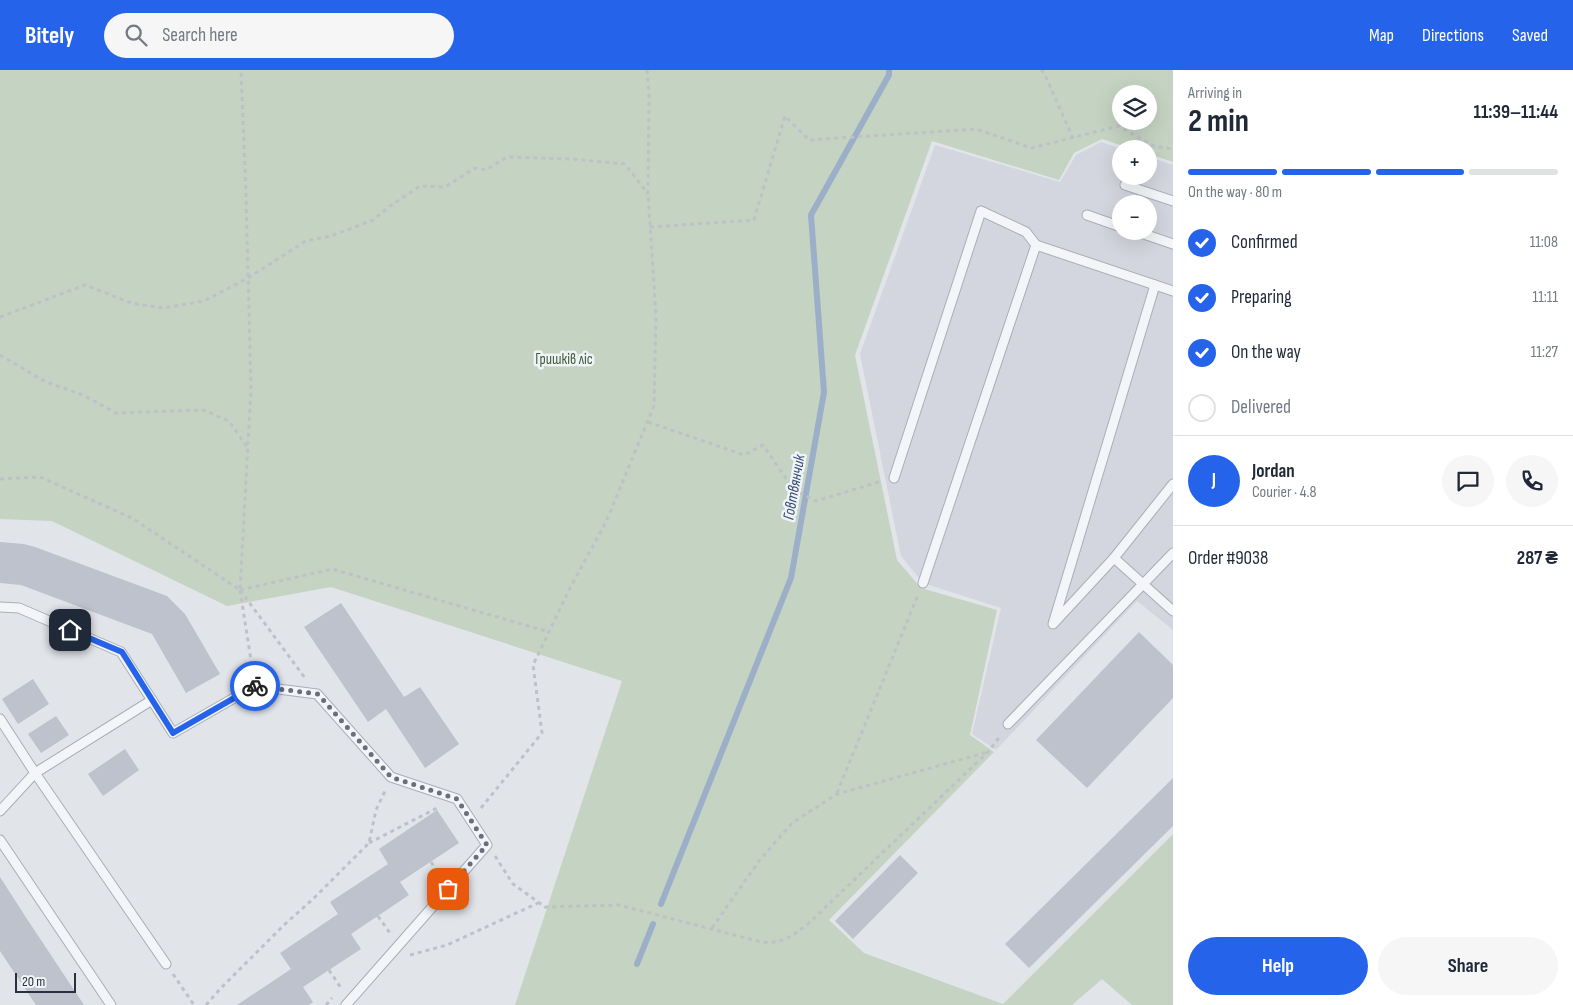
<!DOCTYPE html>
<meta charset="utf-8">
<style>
:root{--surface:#fff;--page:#f6f6f7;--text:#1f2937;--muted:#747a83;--line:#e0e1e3;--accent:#2563eb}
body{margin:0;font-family:"Sofia Sans Condensed",sans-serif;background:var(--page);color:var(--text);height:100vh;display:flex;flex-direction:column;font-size:19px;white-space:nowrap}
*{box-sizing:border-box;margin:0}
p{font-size:16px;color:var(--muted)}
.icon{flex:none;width:28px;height:28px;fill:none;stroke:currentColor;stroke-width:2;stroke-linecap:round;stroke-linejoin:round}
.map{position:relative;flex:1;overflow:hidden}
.drawer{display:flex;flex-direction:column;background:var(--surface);width:400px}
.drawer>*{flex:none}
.buttons{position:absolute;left:1112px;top:15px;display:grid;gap:10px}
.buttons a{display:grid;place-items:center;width:45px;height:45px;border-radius:50%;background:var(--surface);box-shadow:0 5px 20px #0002;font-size:25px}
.scale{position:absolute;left:15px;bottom:12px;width:61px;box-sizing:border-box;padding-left:5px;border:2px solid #293041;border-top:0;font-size:14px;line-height:18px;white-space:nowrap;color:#293041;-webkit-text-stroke:4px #f0f3f7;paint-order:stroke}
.pin{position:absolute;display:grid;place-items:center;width:42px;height:42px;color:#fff;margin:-21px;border-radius:10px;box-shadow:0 2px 8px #0006}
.courier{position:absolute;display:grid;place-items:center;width:50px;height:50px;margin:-25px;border:4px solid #2563eb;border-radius:50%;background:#fff;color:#222;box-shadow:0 1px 6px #0007}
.headline em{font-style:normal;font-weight:700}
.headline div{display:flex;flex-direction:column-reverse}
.headline{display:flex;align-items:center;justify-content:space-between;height:85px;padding:0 15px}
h1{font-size:32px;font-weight:700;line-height:38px}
.bar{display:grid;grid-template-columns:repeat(4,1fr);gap:8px 5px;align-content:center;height:60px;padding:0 15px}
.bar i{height:6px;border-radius:4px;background:var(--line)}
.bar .active{background:var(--accent)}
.bar p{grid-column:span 4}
.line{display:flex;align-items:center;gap:12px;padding:0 15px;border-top:1px solid var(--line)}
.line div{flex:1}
.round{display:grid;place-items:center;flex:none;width:52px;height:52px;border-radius:26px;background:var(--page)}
ol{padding:0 15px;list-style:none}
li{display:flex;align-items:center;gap:15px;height:55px}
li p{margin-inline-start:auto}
li .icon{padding:5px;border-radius:50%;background:var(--accent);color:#fff;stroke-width:4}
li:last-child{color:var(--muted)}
li i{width:28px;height:28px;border:2px solid var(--line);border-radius:50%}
.action{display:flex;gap:10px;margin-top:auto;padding:10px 15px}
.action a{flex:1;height:58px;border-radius:30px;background:var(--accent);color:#fff;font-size:20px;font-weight:700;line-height:58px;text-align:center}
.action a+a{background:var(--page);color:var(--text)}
header{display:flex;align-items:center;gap:30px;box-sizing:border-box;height:70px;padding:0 25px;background:var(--accent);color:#fff}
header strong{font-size:24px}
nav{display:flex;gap:28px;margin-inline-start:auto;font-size:18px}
.search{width:350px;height:45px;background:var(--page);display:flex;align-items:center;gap:12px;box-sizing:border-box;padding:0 18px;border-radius:28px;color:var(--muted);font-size:19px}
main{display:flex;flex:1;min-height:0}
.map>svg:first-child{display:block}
</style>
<header>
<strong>Bitely</strong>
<div class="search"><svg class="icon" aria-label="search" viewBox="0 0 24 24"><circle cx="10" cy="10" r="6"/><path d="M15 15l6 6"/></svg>Search here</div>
<nav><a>Map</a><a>Directions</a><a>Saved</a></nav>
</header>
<main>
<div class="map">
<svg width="1173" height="935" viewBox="0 0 1173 935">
<rect width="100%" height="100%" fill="#e1e4e9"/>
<path fill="#d3d6de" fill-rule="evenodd" d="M1101 72 1122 79 1121 106H1149V87L1173 95V560L1137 531 996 680 972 664 1001 538 923 513 901 486 860 284 935 75 1060 112 1076 85ZM1121 134H1149V161H1121Z"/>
<path fill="#c5d3c2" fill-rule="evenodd" d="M0 0H1173V92L1149 84V79H1132L1102 69 1074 83 1059 110 932 71 855 285 897 490 921 518 997 540 970 665 994 682 829 850 864 883 1003 934 1173 764V935H1132L1102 909 1072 935H515L622 611 331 517 227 536 52 451 0 449ZM1121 24H1149V51H1121Z"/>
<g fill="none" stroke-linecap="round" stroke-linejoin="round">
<g stroke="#9cafc9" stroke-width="6">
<path d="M661 834 791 508 824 322 811 145 889 5V0"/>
<path d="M637 894 653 854"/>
</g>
</g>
<g fill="#bec2cc">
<path d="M0 472 24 474 35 477 167 526 185 544 220 604 186 623 152 564 21 515 0 513Z"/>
<path d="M341 533 404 627 420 617 459 674 425 698 386 639 368 652 304 557Z"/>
<path d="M1139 562 1173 595V628L1087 718 1036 670Z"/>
<path d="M33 609 49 634 18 654 2 629Z"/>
<path d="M56 646 69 665 41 683 28 664Z"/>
<path d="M125 679 139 700 103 726 88 704Z"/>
<path d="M1173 708V756L1029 898 1005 874Z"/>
<path d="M437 740 459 773 400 812 409 825 351 864 361 879 303 917 313 932 309 935H237L291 899 280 883 338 844 330 832 388 794 379 779Z"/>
<path d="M900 785 918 803 853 869 835 851Z"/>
<path d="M0 807 27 849 84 935H36L0 881Z"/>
</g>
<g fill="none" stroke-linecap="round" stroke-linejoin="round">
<g stroke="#aaaeb7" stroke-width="11">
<g id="lane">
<path d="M1125 115 1173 131"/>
<path d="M1087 145 1121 157"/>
<path d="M1135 161 1173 174"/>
<path d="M894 408 981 141 1026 162 1036 175 1173 221"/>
<path d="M1173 414 1114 488 1173 541"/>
<path d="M1114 488 1053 554 1155 215"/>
<path d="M923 513 1036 175"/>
<path d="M0 537 19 538 121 582 173 663 255 616 317 624 391 707 457 729 487 775 346 935"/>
<path d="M152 630 35 703 166 894"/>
<path d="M0 649 35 703 0 741"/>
<path d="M1008 654 1173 483"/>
<path d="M0 770 111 935"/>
</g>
</g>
<g stroke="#bec2c8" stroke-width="3" stroke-dasharray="4 4" stroke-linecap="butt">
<path d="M1041 0 1044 3 1073 68"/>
<path d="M650 157 754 150 785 46 809 70 976 59 1032 78 1118 56 1154 76 1173 79"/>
<path d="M0 247 85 215 131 233 164 238 204 231 248 208 306 171 331 166 373 150 390 136 420 116 445 117 475 98 486 100 507 87 572 89 625 94 648 124"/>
<path d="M0 285 46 312 83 325 116 343 203 340 229 351 247 377"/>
<path d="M648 352 744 385 763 375 794 420 816 431 882 411"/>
<path d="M0 409 40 407 132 448 240 520 251 319 246 125 241 0"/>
<path d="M240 520 332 499 549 562"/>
<path d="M240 520 305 608"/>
<path d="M240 520 253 603"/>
<path d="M837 723 918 525"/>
<path d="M481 738 542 663 533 595 570 518 606 452 654 336 656 246 648 124 649 25 647 0"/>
<path d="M369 773 437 738"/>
<path d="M495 786 513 814 545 837 619 835 761 872C783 874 792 866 809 853L989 681 1001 665"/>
<path d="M431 792 440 806"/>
<path d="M378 846 390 863"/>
<path d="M712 858 759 791 792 753 837 724 988 682"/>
<path d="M410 885 447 875 538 833"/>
<path d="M329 900 341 918"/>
<path d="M173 904 194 935"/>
<path d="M206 935 220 919 284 855 313 829 369 773 376 740 386 719"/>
<path d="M326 935 332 928"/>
</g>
<use href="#lane" stroke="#f3f5f8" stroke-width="9"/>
</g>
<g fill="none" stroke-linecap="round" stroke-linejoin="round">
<path stroke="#696f7c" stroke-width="5" stroke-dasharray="0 9" d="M255 616 318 624 391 707 457 729 487 775 448 819"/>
<path stroke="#2563eb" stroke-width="6" d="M70 560 122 582 173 663 255 616"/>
</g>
<g text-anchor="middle" stroke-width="5" stroke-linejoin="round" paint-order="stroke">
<g font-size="15" fill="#3b5c37" stroke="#f0f3f7">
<text x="564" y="294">Гришків ліс</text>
</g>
<g font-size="16" font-style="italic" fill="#344c74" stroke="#f0f3f7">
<text transform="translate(793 417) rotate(-80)" y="6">Говтвянчик</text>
</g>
</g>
</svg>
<div class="buttons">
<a><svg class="icon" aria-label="layers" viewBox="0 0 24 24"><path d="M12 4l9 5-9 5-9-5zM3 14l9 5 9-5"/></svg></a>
<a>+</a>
<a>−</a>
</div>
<div class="scale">20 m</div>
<div class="pin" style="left:448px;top:819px;background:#ea580c"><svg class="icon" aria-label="bag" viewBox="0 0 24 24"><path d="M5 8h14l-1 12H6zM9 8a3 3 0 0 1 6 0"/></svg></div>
<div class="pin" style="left:70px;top:560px;background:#1f2937"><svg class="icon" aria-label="home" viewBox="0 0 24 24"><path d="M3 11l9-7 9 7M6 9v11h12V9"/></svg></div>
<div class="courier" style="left:255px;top:616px"><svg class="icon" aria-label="bike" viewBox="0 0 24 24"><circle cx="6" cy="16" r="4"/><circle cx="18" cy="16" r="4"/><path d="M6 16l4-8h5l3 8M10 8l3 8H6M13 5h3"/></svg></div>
</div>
<section class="drawer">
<div class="headline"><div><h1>2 min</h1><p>Arriving in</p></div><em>11:39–11:44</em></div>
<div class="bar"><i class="active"></i><i class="active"></i><i class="active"></i><i></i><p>On the way · 80 m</p></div>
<ol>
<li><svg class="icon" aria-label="check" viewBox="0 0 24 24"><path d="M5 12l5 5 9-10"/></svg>Confirmed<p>11:08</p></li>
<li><svg class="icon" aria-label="check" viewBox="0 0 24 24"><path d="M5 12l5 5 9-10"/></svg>Preparing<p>11:11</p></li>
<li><svg class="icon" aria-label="check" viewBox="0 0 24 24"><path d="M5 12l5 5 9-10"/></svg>On the way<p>11:27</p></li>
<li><i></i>Delivered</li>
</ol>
<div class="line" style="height:90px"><b class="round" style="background:var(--accent);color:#fff">J</b><div><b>Jordan</b><p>Courier · 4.8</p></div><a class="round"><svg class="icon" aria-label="chat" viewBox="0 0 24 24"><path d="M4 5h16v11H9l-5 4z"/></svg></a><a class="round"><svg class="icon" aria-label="phone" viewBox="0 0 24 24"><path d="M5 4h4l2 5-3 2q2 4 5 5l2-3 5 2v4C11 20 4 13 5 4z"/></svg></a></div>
<div class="line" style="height:65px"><div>Order #9038</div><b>287 ₴</b></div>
<div class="action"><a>Help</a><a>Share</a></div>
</section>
</main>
